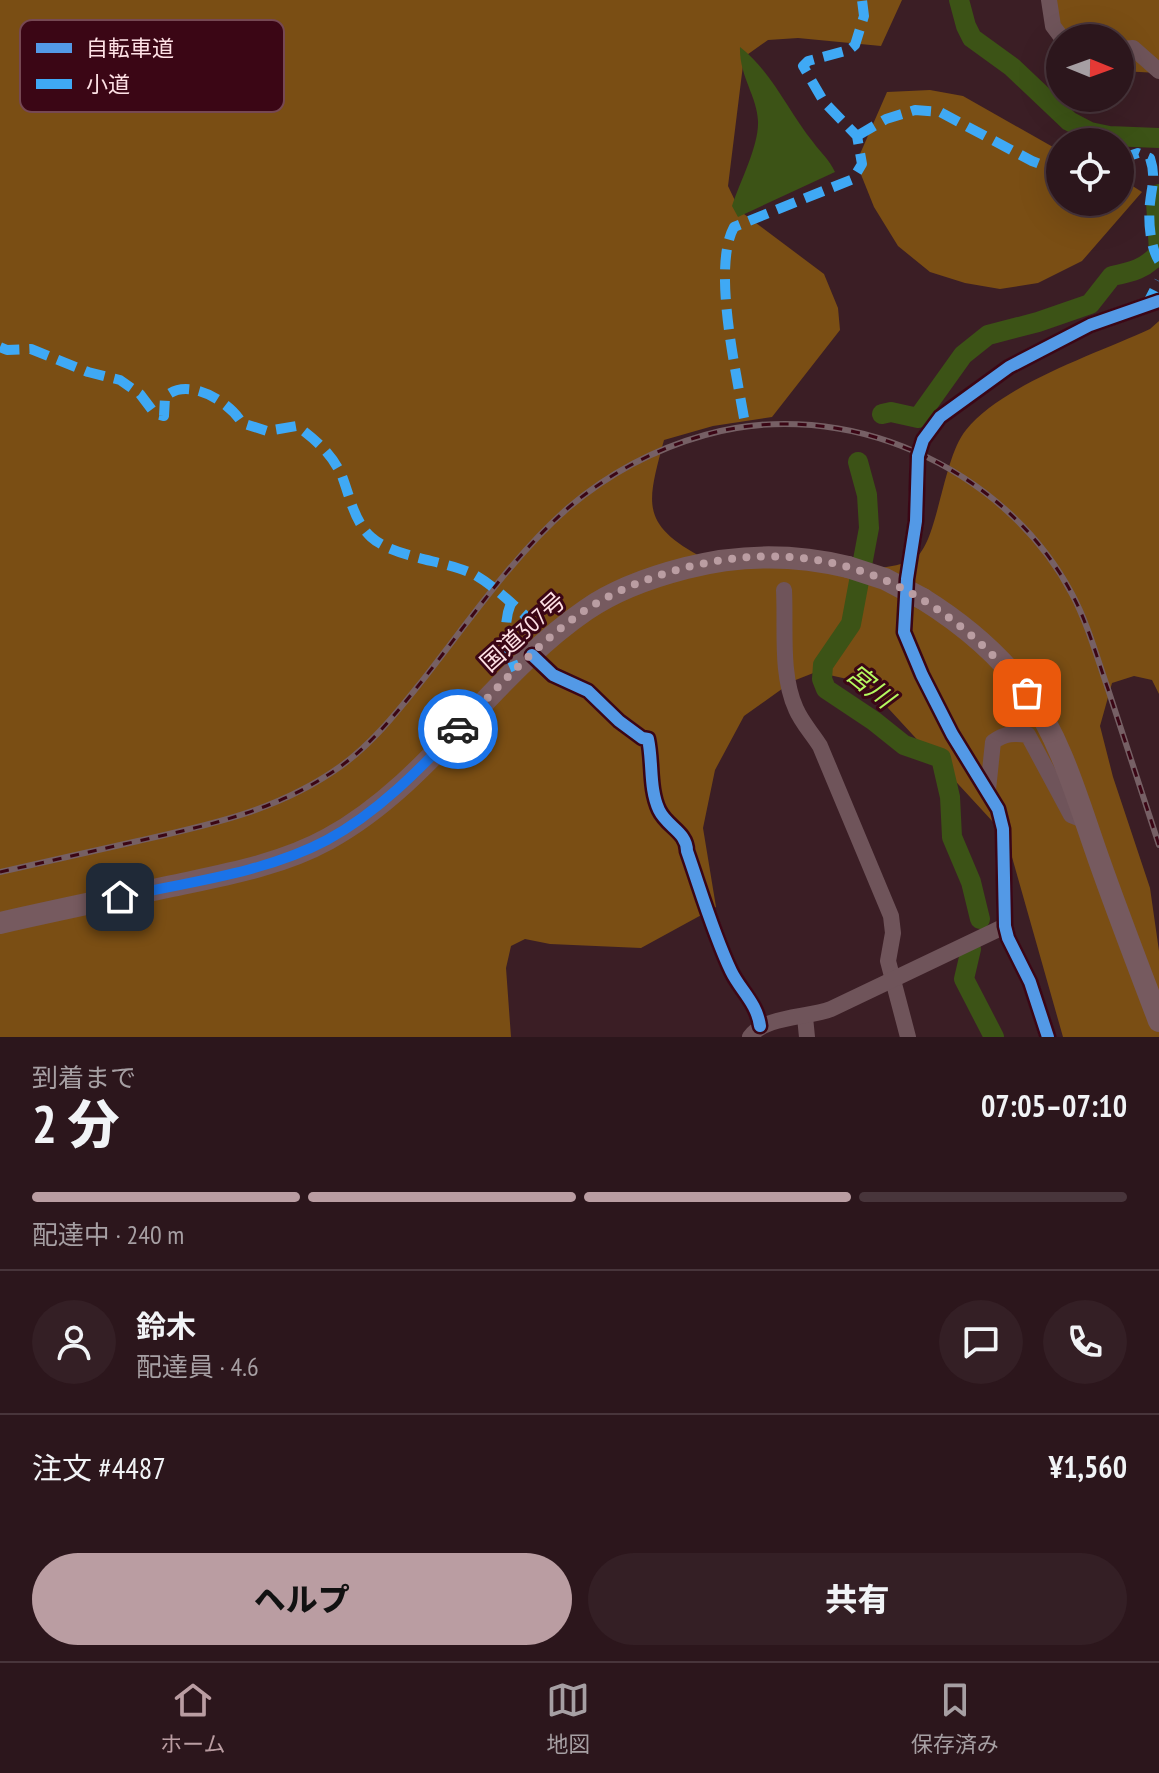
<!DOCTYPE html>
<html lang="ja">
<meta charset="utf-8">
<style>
:root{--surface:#2c161c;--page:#341f25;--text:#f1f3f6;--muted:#a69fa3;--line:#48353b;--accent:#ba9da2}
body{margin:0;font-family:"PT Sans Narrow","Noto Sans JP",sans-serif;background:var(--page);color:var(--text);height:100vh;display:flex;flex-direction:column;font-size:30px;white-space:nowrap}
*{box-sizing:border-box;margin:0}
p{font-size:26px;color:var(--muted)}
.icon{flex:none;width:44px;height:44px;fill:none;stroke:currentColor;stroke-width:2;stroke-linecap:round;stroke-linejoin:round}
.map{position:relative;height:1037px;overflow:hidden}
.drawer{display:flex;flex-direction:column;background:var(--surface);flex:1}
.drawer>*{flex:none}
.needle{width:52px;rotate:91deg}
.fabs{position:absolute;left:1046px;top:24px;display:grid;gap:16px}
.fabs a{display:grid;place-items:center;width:88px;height:88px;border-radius:50%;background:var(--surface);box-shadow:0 8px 32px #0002,0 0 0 2px var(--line);font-size:40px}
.pin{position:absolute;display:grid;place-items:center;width:68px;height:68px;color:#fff;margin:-34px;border-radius:16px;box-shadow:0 4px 12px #0006}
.courier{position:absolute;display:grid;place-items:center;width:80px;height:80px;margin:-40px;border:6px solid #1a73e8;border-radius:50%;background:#fff;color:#222;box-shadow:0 2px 10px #0007}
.overview em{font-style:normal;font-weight:800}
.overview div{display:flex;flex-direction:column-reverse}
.overview{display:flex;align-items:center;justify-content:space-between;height:136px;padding:0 32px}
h1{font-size:52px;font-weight:800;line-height:60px}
.bar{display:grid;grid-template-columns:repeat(4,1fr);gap:12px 8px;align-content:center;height:96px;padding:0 32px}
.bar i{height:10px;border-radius:6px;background:var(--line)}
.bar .on{background:var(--accent)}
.bar p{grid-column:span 4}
.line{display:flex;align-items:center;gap:20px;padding:0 32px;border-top:2px solid var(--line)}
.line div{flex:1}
.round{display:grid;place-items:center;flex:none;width:84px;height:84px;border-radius:42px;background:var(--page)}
.action{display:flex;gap:16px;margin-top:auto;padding:16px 32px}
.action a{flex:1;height:92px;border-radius:48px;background:var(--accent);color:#111;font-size:32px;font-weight:800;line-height:92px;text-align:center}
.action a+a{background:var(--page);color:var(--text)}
.tab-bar{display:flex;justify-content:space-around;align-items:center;height:112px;border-top:2px solid var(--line);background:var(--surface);font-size:22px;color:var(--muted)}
.tab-bar a{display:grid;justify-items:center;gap:4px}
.tab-bar .on{color:var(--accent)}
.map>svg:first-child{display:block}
</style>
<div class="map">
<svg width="1159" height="1037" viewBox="0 0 1159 1037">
<rect width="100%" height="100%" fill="#3b1e25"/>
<g fill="#7a4e14">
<path d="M0 0H902L881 46 798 38 768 40 744 57 728 186 740 211 824 274 838 308 840 330 772 417 713 426 664 440C647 504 639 524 705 559 748 562 882 581 915 558 938 543 942 459 966 430 1003 384 1096 354 1150 329L1159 321V694L1152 680 1134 676 1112 683 1100 726 1113 777 1150 888 1159 951V1037H1063L1006 836 865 683 816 672 793 681 744 716 715 770 703 828 716 907 641 948 550 944 525 939 511 946 506 968 511 1037H0Z"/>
<path d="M1052 0H1159V73L1120 71V38H1060Z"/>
<path d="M930 90 963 96 1060 151V202H1120V178L1142 192 1082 261 1038 283 1000 289 965 283 930 272 898 246 874 207 860 172V154L887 92Z"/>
</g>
<path fill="#3c5316" d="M740 47C772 72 788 111 813 142 821 153 829 159 835 172L738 217 732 206C740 181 759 146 758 121 757 96 739 76 740 47Z"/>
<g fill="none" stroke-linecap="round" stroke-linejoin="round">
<g stroke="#3c5316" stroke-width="20">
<path d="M959 0 966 26 972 38 1012 67 1069 121 1090 132 1109 136 1159 138"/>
<path d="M1159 194 1156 202 1159 252"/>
<path d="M882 414 891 412 918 418 963 355 988 335 1038 322 1090 304 1112 276C1132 272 1145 269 1159 253"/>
<path d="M858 462 867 495 869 528 851 624 823 665 822 679 826 689 874 721 904 745 941 758 950 797 952 837 971 882 980 919"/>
<path d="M971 949 964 979 994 1037"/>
</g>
<g stroke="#6f545a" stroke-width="16">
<path d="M1049 0 1053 26 1062 38"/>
<path d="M1120 49 1133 48 1159 71"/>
<path d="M784 590C786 628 780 674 796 709 802 723 812 733 820 746L891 916 893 933 888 961 908 1037"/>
<path d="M532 655 553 675 588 691 619 721 642 738 648 739C653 762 649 789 659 810 667 827 687 832 687 851 701 891 713 933 731 971 740 990 757 1003 760 1026"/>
<path d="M988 790 993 742C1005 733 1014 733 1028 735L1071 815 1086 821"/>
<path d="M805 1017 807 1037"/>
<path d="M750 1037C764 1016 808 1018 831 1009L1005 926"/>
<path d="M1048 1037 1030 982 1008 938 1005 926 1003 829 998 809 952 734 922 675 904 632 907 579 916 521 918 456 923 440 940 417 1009 367 1090 325 1159 301"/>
</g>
<g stroke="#765a5f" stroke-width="22">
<path d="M923 599C963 624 999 654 1027 692 1062 741 1079 804 1099 860 1118 914 1139 968 1159 1021"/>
<path d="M0 923C57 910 115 898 172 886 224 875 281 865 328 839 430 783 491 675 586 610 616 589 651 577 686 568 740 554 794 554 848 567"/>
</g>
<g stroke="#766065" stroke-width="6">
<path id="rail" d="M0 872C46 862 92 851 138 841 210 825 280 810 341 766 373 743 398 711 422 681 467 624 513 556 568 508 608 474 655 449 705 435 844 395 1005 467 1072 594 1088 624 1097 658 1108 689 1125 741 1142 793 1159 845"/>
</g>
<use href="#rail" stroke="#3b0615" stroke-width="3" stroke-dasharray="9" stroke-linecap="butt"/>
<path stroke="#765a5f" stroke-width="22" d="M848 567 885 579 923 599"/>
<g stroke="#3fa9f5" stroke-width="10" stroke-dasharray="20 10" stroke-linecap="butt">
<path d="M857 136 886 119 915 110 940 112 1032 161 1060 172"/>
<path d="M1120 159 1138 153 1150 158C1156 176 1152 185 1150 203 1148 220 1150 247 1159 261"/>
<path d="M1145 308 1159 281"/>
<path d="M0 347 7 350 31 349 88 372 120 380 140 394 155 414 164 416 165 397C187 376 229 401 242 423L267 431 297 426C316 440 332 454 342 476 350 497 354 521 371 537 394 558 449 561 475 575 494 586 511 603 528 618"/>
<path d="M744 418C736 371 712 267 734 227L853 179 862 164 857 136 824 102 803 66 808 61 849 50 855 45 864 16 862 0"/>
<path d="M511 603C502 625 506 649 516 670"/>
</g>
<g stroke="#3b0615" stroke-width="17">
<g id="cycleway">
<path d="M532 655 553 675 588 691 619 721 642 738 648 739C653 762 649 789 659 810 667 827 687 832 687 851 701 891 713 933 731 971 740 990 757 1003 760 1026"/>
<path d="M1048 1037 1030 982 1008 938 1005 926 1003 829 998 809 952 734 922 675 904 632 907 579 916 521 918 456 923 440 940 417 1009 367 1090 325 1159 301"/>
</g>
</g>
<use href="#cycleway" stroke="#5399e6" stroke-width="12"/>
</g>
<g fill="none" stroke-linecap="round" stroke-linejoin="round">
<path stroke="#ba9da2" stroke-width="8" stroke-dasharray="0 14.4" d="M458 729C498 687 539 641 587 609 618 589 653 576 688 567 827 532 939 586 1027 693"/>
<path stroke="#1a73e8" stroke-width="10" d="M120 897C188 882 265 873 327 840 377 813 419 770 458 729"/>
</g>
<g text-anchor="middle" stroke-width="6" stroke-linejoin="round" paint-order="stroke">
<g font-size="24" fill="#fee1e5" stroke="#3b0615">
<text transform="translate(523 632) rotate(-42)" y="8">国道307号</text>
</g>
<g font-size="26" font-style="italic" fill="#b5f95f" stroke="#3b0615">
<text transform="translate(870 686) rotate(39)" y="9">宮川</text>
</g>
</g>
<rect x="20" y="20" width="264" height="92" rx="12" fill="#3b0615" stroke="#764853" stroke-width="2"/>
<rect x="36" y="43" width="36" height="10" fill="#5399e6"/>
<rect x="36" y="79" width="36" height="10" fill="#3fa9f5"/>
<g font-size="22" fill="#fee1e5">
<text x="86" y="56">自転車道</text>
<text x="86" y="92">小道</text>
</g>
</svg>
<div class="fabs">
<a><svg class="needle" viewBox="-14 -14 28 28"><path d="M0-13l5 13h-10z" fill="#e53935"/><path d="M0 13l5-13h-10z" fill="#a69fa3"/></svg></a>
<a><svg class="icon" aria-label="locate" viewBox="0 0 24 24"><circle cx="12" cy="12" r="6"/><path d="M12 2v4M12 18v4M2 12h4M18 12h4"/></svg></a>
</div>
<div class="pin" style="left:1027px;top:693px;background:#ea580c"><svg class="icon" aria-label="bag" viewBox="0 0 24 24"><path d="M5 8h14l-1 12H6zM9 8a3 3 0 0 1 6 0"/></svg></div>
<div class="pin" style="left:120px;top:897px;background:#1f2937"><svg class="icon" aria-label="home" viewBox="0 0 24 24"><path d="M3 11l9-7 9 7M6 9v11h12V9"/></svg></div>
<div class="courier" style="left:458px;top:729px"><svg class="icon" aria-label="car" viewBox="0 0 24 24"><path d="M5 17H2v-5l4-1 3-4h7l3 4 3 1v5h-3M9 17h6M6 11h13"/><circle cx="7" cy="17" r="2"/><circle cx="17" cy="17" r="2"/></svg></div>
</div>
<section class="drawer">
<div class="overview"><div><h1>2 分</h1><p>到着まで</p></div><em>07:05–07:10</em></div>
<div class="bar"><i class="on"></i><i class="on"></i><i class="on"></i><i></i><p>配達中 · 240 m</p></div>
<div class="line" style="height:144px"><a class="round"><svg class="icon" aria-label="person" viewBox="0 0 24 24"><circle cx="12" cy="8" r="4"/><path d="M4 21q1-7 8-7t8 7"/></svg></a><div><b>鈴木</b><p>配達員 · 4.6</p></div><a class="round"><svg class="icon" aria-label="chat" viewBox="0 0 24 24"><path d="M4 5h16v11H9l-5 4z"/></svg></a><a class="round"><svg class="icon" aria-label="phone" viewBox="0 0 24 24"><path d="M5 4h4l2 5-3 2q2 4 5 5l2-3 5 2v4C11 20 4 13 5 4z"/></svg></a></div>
<div class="line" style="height:104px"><div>注文 #4487</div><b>¥1,560</b></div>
<div class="action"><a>ヘルプ</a><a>共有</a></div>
</section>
<nav class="tab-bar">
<a class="on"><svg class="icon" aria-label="home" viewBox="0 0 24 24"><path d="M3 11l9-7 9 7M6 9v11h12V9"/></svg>ホーム</a>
<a><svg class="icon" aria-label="map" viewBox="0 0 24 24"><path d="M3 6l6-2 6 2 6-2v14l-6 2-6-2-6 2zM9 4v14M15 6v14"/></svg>地図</a>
<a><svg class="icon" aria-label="saved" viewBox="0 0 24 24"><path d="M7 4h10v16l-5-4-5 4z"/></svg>保存済み</a>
</nav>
